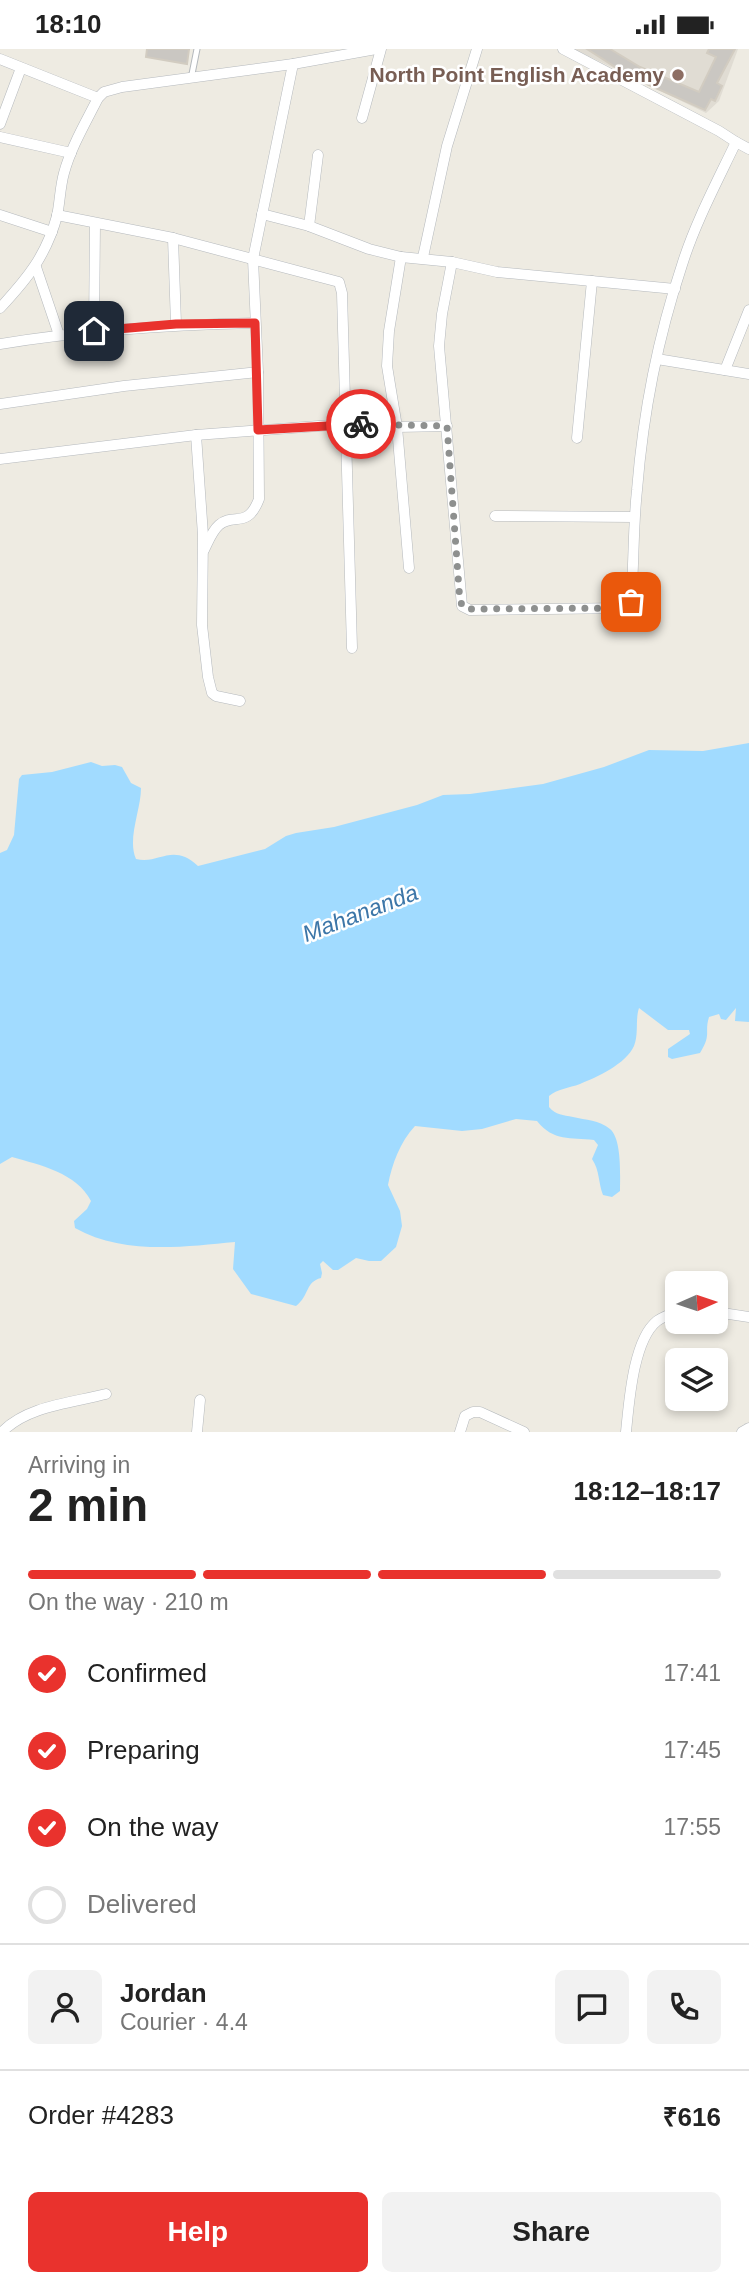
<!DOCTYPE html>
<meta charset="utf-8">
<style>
:root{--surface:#fff;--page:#f2f2f2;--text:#222;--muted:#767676;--line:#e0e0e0;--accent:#e9322d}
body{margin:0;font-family:Helvetica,sans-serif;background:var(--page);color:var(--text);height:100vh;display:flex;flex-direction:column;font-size:26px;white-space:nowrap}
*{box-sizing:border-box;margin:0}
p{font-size:23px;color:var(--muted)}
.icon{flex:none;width:38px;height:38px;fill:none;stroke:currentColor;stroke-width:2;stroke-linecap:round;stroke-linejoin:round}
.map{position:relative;height:1383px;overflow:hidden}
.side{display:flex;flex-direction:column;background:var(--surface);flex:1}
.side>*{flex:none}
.needle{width:46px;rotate:87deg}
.buttons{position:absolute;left:665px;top:1222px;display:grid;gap:14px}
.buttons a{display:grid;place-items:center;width:63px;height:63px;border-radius:10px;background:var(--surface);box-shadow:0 4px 10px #0003;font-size:35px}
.pin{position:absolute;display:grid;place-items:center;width:60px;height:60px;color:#fff;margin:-30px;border-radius:14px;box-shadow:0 4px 10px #0006}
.courier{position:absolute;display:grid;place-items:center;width:70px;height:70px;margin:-35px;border:5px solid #e9322d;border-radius:50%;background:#fff;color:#222;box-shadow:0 2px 9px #0007}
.headline em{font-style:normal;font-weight:600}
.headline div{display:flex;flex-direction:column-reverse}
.headline{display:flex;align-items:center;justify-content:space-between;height:119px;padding:0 28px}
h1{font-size:46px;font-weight:600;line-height:52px}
.bar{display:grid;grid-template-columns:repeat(4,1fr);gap:10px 7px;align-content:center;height:84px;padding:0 28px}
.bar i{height:9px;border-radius:5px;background:var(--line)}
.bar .selected{background:var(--accent)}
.bar p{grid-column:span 4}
.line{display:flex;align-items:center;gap:18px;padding:0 28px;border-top:2px solid var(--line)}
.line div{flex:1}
.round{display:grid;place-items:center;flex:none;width:74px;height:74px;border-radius:10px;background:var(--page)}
ol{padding:0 28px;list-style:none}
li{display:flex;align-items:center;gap:21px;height:77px}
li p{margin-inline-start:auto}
li .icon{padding:7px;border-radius:50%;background:var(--accent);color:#fff;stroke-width:4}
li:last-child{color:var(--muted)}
li i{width:38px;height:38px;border:4px solid var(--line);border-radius:50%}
.action{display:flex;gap:14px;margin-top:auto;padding:14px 28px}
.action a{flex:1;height:80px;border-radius:10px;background:var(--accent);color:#fff;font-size:28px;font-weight:600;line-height:80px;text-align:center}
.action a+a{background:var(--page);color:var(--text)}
.status{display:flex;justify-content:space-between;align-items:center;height:49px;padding:0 35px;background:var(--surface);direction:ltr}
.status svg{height:19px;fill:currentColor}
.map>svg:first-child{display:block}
</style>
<div class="status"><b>18:10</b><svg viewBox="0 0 49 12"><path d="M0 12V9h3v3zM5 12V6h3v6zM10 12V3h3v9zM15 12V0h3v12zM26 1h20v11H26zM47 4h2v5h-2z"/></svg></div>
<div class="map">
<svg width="749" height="1383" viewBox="0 0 749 1383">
<rect width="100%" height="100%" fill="#eeebe2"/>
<path fill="#e0dcd3" d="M574 0H738L719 52 706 64Z"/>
<path fill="#a1dbff" d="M749 694V973L735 972 736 959 726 971 721 970 719 965 709 968C704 984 712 985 700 1004L672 1010 668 1008V1000L690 985 689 981H668L639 959C635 971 639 984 634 997 626 1015 597 1028 580 1035 569 1039 557 1040 549 1047V1058C556 1066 563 1066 573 1068 586 1071 599 1071 610 1080 622 1090 620 1127 620 1142L612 1148 603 1146C598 1133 600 1122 592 1110L598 1096 594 1091C570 1088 554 1093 537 1072L516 1070 482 1080 462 1082 415 1077C400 1093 392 1115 388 1136L400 1162 402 1177 396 1198 381 1212H369L356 1209 338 1221H333L323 1212 320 1215 322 1224 321 1229C305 1233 310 1246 296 1257L251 1245 233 1220 235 1193C183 1198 122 1206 75 1179L74 1172 87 1160 91 1152C77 1124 40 1116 12 1108L0 1115V804L7 801 14 786 19 730 22 726 52 723 91 713 102 717 115 716 122 718 131 734 141 739C141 761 127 790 136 810 159 816 172 793 198 817L265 800 286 787 296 784 334 778 417 756 443 746 470 745 543 735 604 718 649 701 703 702Z"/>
<g fill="#cac7c2" stroke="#d2ccc1" stroke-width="2">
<path d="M147 0H189L187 15 146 8Z"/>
<path d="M587 0H610L640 18 699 43 716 8 707 4 709 0H735L717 34 722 37 715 52 711 50 705 61 631 28Z"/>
</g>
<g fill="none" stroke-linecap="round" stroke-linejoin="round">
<g stroke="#b5b9bd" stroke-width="7">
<path id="service" d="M191 30 197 0"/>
</g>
<g stroke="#b5b9bd" stroke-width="11">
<g id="minor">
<path d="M563 0 719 82 736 93"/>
<path d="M0 10 98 49"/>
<path d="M362 69 381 0"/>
<path d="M0 75 21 19"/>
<path d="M0 88 71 104"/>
<path d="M262 165 309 177 369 200 401 208 452 213 497 223 675 240"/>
<path d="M0 166 52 183"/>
<path d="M57 166 173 189 339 233 342 244 352 599"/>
<path d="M309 177 318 106"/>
<path d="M173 189 176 275"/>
<path d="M401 208 389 282 387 317 397 378 409 519"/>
<path d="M423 208 447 97 477 0"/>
<path d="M452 213 442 265 439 297 462 557 470 561 626 559 631 553C634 516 633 478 637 441 643 365 658 288 682 216 695 174 717 133 736 93L749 100"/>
<path d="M36 218 59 286"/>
<path d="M0 259C27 230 46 207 57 167 60 153 60 138 64 124 71 98 86 73 98 49L104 43 122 38 293 15 376 0"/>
<path d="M94 282 95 174"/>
<path d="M0 295C85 281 169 276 255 274"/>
<path d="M657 310 749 325"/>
<path d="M725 321 749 261"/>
<path d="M0 355 124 337 258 323"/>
<path d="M196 386 203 486 202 576 208 628 212 644 216 647 240 652"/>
<path d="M577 389 592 232"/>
<path d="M0 410 196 386 346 375 397 378 447 377"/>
<path d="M495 467 634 468"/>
<path d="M204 501C208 493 212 482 219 476 234 463 247 481 259 450L258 323 253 210 293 15"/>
<path d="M716 1263 749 1268"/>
<path d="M2 1383C27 1357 71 1354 106 1345"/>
<path d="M197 1383 200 1351"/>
<path d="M460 1383 465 1367 473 1363H480L524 1383"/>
<path d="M626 1383C629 1354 633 1291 657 1272 663 1268 670 1265 677 1263"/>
<path d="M742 1383 749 1379"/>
</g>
</g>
<use href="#service" stroke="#fff" stroke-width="5"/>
<use href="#minor" stroke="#fff" stroke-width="10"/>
</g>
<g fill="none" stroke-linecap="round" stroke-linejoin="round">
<path stroke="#8e908f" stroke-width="7" stroke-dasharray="0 12.6" d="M361 375 447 377 460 553 466 560 618 559H625L631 553"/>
<path stroke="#e9322d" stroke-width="9" d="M94 282 176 275 255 274 258 381 361 375"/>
</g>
<circle fill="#8d6e63" stroke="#fff" stroke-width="2.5" cx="678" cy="26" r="7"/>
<g text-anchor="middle" stroke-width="5" stroke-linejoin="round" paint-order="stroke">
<g font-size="21" font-weight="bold" fill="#785e54" stroke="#fff" text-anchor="end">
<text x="664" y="33">North Point English Academy</text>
</g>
<g font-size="23" font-style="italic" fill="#3c76a8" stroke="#fff">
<text transform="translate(360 864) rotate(-21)" y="8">Mahananda</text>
</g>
</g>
</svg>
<div class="buttons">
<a><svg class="needle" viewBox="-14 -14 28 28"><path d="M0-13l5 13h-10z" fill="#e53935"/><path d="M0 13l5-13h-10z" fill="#767676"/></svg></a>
<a><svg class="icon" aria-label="layers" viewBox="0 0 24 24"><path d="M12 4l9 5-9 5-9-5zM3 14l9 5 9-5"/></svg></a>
</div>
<div class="pin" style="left:631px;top:553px;background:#ea580c"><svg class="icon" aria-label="bag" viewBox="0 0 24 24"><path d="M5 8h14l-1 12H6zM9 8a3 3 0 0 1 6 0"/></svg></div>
<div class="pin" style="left:94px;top:282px;background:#1f2937"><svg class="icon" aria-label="home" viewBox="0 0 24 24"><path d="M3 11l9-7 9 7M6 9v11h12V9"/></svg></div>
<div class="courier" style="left:361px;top:375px"><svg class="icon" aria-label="bike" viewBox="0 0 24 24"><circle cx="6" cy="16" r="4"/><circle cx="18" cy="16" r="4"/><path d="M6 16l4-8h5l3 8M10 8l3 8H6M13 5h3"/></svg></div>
</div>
<section class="side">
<div class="headline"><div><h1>2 min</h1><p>Arriving in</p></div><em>18:12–18:17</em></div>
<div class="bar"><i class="selected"></i><i class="selected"></i><i class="selected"></i><i></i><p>On the way · 210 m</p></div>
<ol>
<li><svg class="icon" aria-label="check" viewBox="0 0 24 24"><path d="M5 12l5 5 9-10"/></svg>Confirmed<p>17:41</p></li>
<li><svg class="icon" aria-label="check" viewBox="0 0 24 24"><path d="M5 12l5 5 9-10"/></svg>Preparing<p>17:45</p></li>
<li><svg class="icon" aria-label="check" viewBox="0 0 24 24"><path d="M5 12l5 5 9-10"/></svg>On the way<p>17:55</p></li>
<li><i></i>Delivered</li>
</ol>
<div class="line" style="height:126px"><a class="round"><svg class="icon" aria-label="person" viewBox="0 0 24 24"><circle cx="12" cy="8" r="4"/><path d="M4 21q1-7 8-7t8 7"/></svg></a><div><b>Jordan</b><p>Courier · 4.4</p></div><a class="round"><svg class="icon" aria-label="chat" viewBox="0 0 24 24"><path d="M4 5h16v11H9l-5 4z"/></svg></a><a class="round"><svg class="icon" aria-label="phone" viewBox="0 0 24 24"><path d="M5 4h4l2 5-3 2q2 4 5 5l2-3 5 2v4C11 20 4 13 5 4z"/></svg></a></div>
<div class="line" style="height:91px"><div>Order #4283</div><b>₹616</b></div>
<div class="action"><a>Help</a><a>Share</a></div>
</section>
